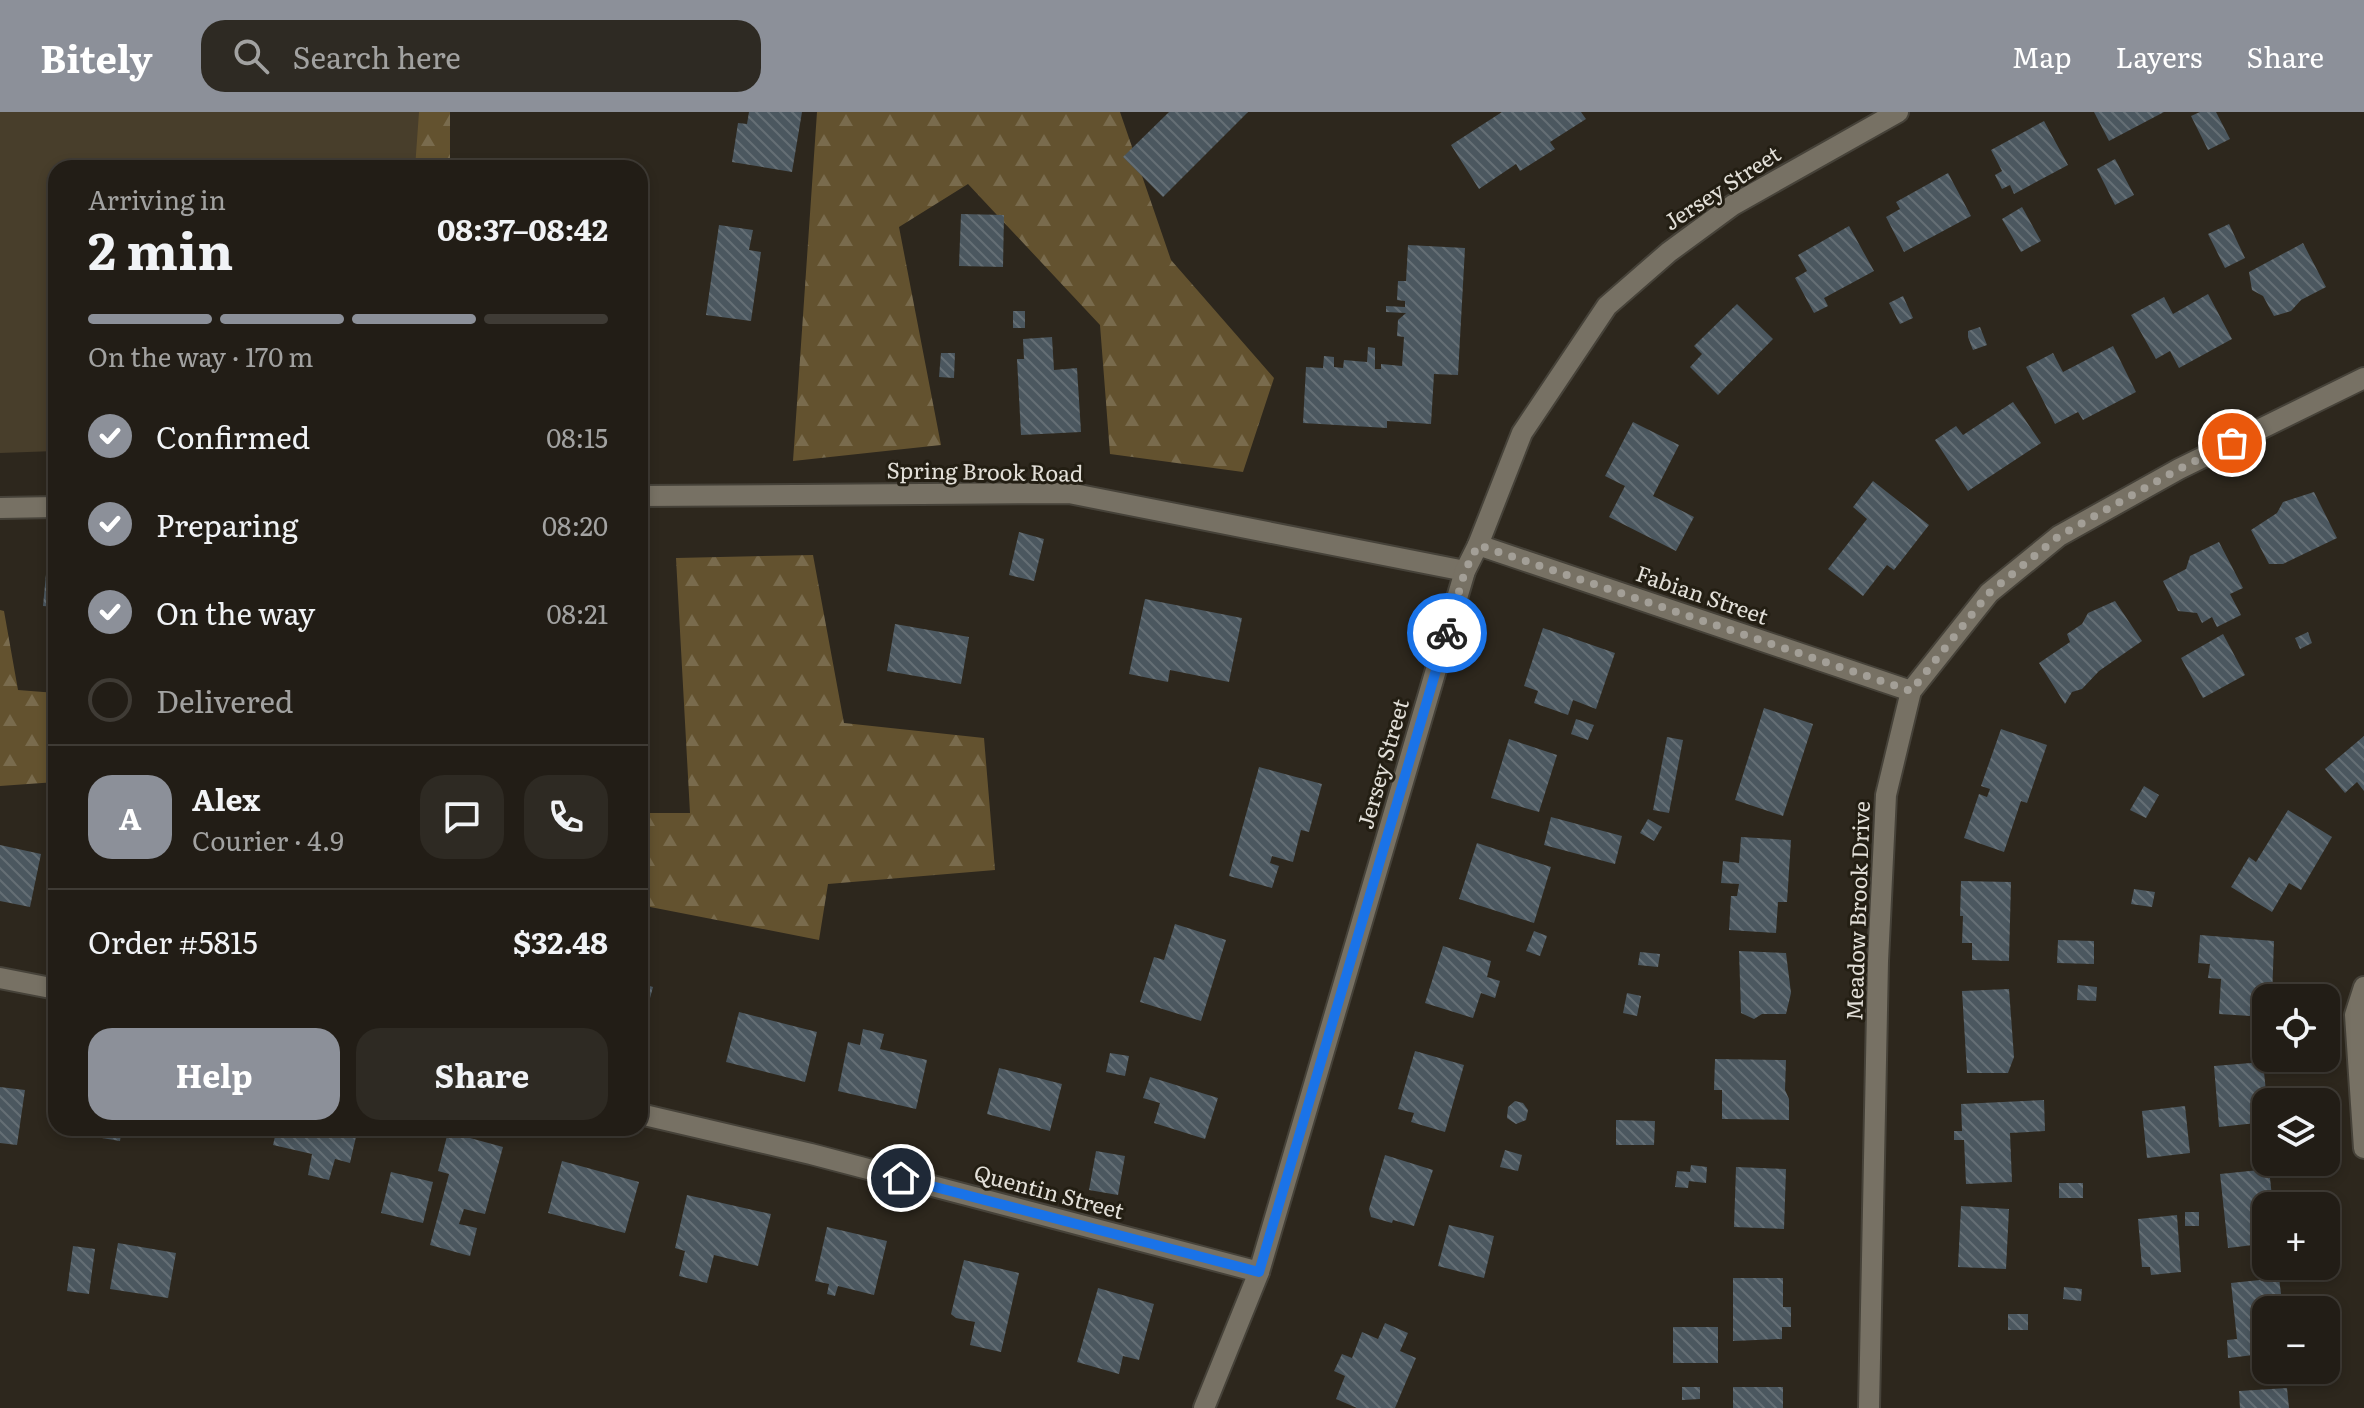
<!DOCTYPE html>
<meta charset="utf-8">
<style>
:root{--surface:#221d16;--page:#2e2a23;--text:#f1f3f6;--muted:#a2a2a1;--line:#3f3b35;--accent:#8c9099}
body{margin:0;font-family:Literata,serif;background:var(--page);color:var(--text);height:100vh;display:flex;flex-direction:column;font-size:30px;white-space:nowrap}
*{box-sizing:border-box;margin:0}
p{font-size:26px;color:var(--muted)}
.icon{flex:none;width:44px;height:44px;fill:none;stroke:currentColor;stroke-width:2;stroke-linecap:round;stroke-linejoin:round}
.map{position:relative;flex:1;overflow:hidden}
.details{position:absolute;left:48px;top:48px;width:600px;height:976px;display:flex;flex-direction:column;background:var(--surface);border-radius:24px;box-shadow:0 4px 12px #0003,0 0 0 2px var(--line)}
.details>*{flex:none}
.tools{position:absolute;left:2252px;top:872px;display:grid;gap:16px}
.tools a{display:grid;place-items:center;width:88px;height:88px;border-radius:16px;background:var(--surface);box-shadow:0 4px 12px #0003,0 0 0 2px var(--line);font-size:40px}
.pin{position:absolute;display:grid;place-items:center;width:68px;height:68px;color:#fff;margin:-34px;border:4px solid #fff;border-radius:50%;box-shadow:0 2px 8px #0007}
.courier{position:absolute;display:grid;place-items:center;width:80px;height:80px;margin:-40px;border:6px solid #1a73e8;border-radius:50%;background:#fff;color:#222;box-shadow:0 2px 10px #0007}
.head em{font-style:normal;font-weight:700}
.head div{display:flex;flex-direction:column-reverse}
.head{display:flex;align-items:center;justify-content:space-between;height:136px;padding:0 40px}
h1{font-size:52px;font-weight:700;line-height:60px}
.bar{display:grid;grid-template-columns:repeat(4,1fr);gap:12px 8px;align-content:center;height:96px;padding:0 40px}
.bar i{height:10px;border-radius:6px;background:var(--line)}
.bar .current{background:var(--accent)}
.bar p{grid-column:span 4}
.line{display:flex;align-items:center;gap:20px;padding:0 40px;border-top:2px solid var(--line)}
.line div{flex:1}
.round{display:grid;place-items:center;flex:none;width:84px;height:84px;border-radius:24px;background:var(--page)}
ol{padding:0 40px;list-style:none}
li{display:flex;align-items:center;gap:24px;height:88px}
li p{margin-inline-start:auto}
li .icon{padding:8px;border-radius:50%;background:var(--accent);color:#fff;stroke-width:4}
li:last-child{color:var(--muted)}
li i{width:44px;height:44px;border:4px solid var(--line);border-radius:50%}
.cta{display:flex;gap:16px;margin-top:auto;padding:16px 40px}
.cta a{flex:1;height:92px;border-radius:24px;background:var(--accent);color:#fff;font-size:32px;font-weight:700;line-height:92px;text-align:center}
.cta a+a{background:var(--page);color:var(--text)}
header{display:flex;align-items:center;gap:48px;box-sizing:border-box;height:112px;padding:0 40px;background:var(--accent);color:#fff}
header strong{font-size:38px}
nav{display:flex;gap:44px;margin-inline-start:auto;font-size:28px}
.search{width:560px;height:72px;background:var(--page);display:flex;align-items:center;gap:20px;box-sizing:border-box;padding:0 28px;border-radius:24px;color:var(--muted);font-size:30px}
.map>svg:first-child{display:block}
</style>
<header>
<strong>Bitely</strong>
<div class="search"><svg class="icon" aria-label="search" viewBox="0 0 24 24"><circle cx="10" cy="10" r="6"/><path d="M15 15l6 6"/></svg>Search here</div>
<nav><a>Map</a><a>Layers</a><a>Share</a></nav>
</header>
<div class="map">
<svg width="2364" height="1296" viewBox="0 0 2364 1296">
<defs>
<pattern id="forest-firs" width="22" height="20" patternUnits="userSpaceOnUse" patternTransform="scale(2)"><rect width="22" height="20" fill="#63522f"/><path d="M5 1l3.5 6h-7zM16 11l3.5 6h-7z" fill="#796b4d"/></pattern>
<pattern id="building-back-hatch" width="6" height="6" patternUnits="userSpaceOnUse" patternTransform="scale(2)"><rect width="6" height="6" fill="#4b575f"/><path d="M-1 5l2 2M0 0l6 6M5-1l2 2" fill="none" stroke="#656f75"/></pattern>
</defs>
<rect width="100%" height="100%" fill="#2d271d"/>
<g fill="url(#forest-firs)">
<path d="M363 0H450V56H330Z"/>
<path d="M817 0H1120L1171 148 1274 266 1243 360 1110 342 1100 213 968 72 899 115 941 333 793 349Z"/>
<path d="M813 443 844 611 984 626 995 758 828 772 819 828 640 793V701H690L676 446Z"/>
<path d="M0 498 4 499 18 578 56 581V670L0 674Z"/>
</g>
<path fill="#483e2b" d="M0 0H419L415 56H56V339L0 341Z"/>
<g fill="url(#building-back-hatch)">
<path d="M749 0H802L792 60 732 50 738 11 747 12Z"/>
<path d="M1169 0H1248L1163 85 1123 45Z"/>
<path d="M1502 0H1581L1586 7 1550 30 1555 37 1520 59 1516 52 1479 77 1451 33Z"/>
<path d="M2094 0H2164L2109 29Z"/>
<path d="M2200 0H2216L2230 27 2208 38 2191 4Z"/>
<path d="M2044 9 2068 53 2014 82 2010 73 2002 77 1995 63 2002 59 1991 38Z"/>
<path d="M2115 47 2134 83 2115 93 2097 57Z"/>
<path d="M1948 61 1971 104 1904 140 1886 105 1900 97 1896 90Z"/>
<path d="M2022 95 2041 129 2021 140 2002 107Z"/>
<path d="M961 102 1004 103 1003 155 959 154Z"/>
<path d="M2229 112 2245 146 2225 156 2208 122Z"/>
<path d="M719 113 753 118 749 138 761 140 751 209 706 203Z"/>
<path d="M1849 114 1874 159 1824 186 1828 194 1814 201 1795 166 1807 159 1798 143Z"/>
<path d="M2303 131 2326 175 2301 188 2291 199 2274 204 2263 184 2252 178 2249 160Z"/>
<path d="M1408 133 1465 136 1458 263 1434 262 1431 312 1387 309V316L1303 311 1306 255 1323 256 1324 244 1334 245V255L1343 256 1344 248 1367 250 1368 235 1375 236V257H1381V252L1402 254 1404 225 1397 224 1398 208 1406 201 1386 200V194L1405 195V189L1397 188 1398 169H1406Z"/>
<path d="M2208 182 2232 227 2179 256 2170 239 2156 247 2131 203 2164 185 2173 202Z"/>
<path d="M1903 184 1913 206 1900 212 1889 191Z"/>
<path d="M1737 192 1773 227 1718 283 1690 255 1702 242 1694 234Z"/>
<rect x="1013" y="199" width="12" height="17"/>
<path d="M1980 215 1987 233 1973 238 1968 225V219Z"/>
<path d="M1052 225 1054 258 1077 256 1081 320 1021 323 1017 247H1024L1023 227Z"/>
<path d="M2113 234 2136 280 2083 308 2078 300 2055 312 2026 255 2053 241 2063 260Z"/>
<path d="M941 241H955L954 266 939 265Z"/>
<path d="M2013 290 2041 331 1968 379 1935 328 1956 314 1963 323Z"/>
<path d="M1633 310 1679 333 1653 384 1694 405 1676 439 1609 405 1625 374 1605 364Z"/>
<path d="M1873 369 1929 413 1894 458 1887 453 1863 484 1828 457 1867 407 1853 395Z"/>
<path d="M2314 380 2337 426 2283 452H2269L2251 418 2277 401 2283 390Z"/>
<path d="M1019 420 1044 427 1034 469 1009 463Z"/>
<path d="M2219 430 2243 476 2230 482 2241 503 2217 515 2212 505 2202 511 2197 501 2178 499 2163 469 2186 457 2190 444Z"/>
<path d="M46 462 56 463V495L43 494Z"/>
<path d="M1145 487 1242 506 1229 570 1170 558 1168 570 1129 562Z"/>
<path d="M2115 489 2142 529 2099 559 2082 577 2072 580 2065 592 2039 551 2070 530 2067 522 2082 512 2088 501Z"/>
<path d="M895 512 969 525 961 572 887 559Z"/>
<path d="M1543 516 1615 541 1596 597 1573 588 1568 603 1534 591 1538 579 1524 574Z"/>
<path d="M2308 520 2312 531 2300 537 2295 526Z"/>
<path d="M2223 522 2245 563 2203 586 2181 546Z"/>
<path d="M1764 596 1813 612 1783 704 1735 688Z"/>
<path d="M1576 607 1594 613 1588 628 1571 622Z"/>
<path d="M2001 617 2047 633 2027 691 2021 689 2004 740 1964 726 1979 682 1987 685 1990 677 1981 674Z"/>
<path d="M2364 624V679L2357 670 2345 681 2325 657Z"/>
<path d="M1667 625 1683 628 1669 701 1653 698Z"/>
<path d="M1509 627 1557 643 1539 700 1491 686Z"/>
<path d="M1259 655 1322 672 1309 720 1301 718 1293 750 1272 744 1270 751 1279 754 1272 776 1229 764Z"/>
<path d="M2144 674 2159 683 2146 706 2130 698Z"/>
<path d="M2288 698 2332 725 2301 778 2289 771 2272 800 2231 775 2249 745 2256 750Z"/>
<path d="M1551 705 1622 724 1615 752 1544 733Z"/>
<path d="M1648 707 1662 715 1654 729 1640 721Z"/>
<path d="M1741 725 1791 728 1787 790H1778L1776 821 1729 818 1731 784H1737L1739 772 1721 771 1723 749 1739 751Z"/>
<path d="M1477 731 1551 755 1534 811 1459 787Z"/>
<path d="M0 733 41 742 30 795 0 789Z"/>
<path d="M1961 769 2011 770 2009 849 1972 848V831H1962L1963 804H1960Z"/>
<path d="M2134 777 2155 780 2152 795 2131 792Z"/>
<path d="M1175 812 1226 828 1201 909 1140 890 1154 845 1164 848Z"/>
<path d="M1534 819 1547 824 1540 844 1526 839Z"/>
<path d="M2200 823 2274 829 2272 886H2266V905L2219 902 2221 867 2208 866 2210 852 2198 851Z"/>
<path d="M2058 828 2094 829V852L2057 851Z"/>
<path d="M1443 834 1491 849 1487 865 1500 869 1495 886 1481 881 1473 906 1425 891Z"/>
<path d="M1739 839 1786 841 1791 881 1786 902H1762L1754 907 1741 901Z"/>
<path d="M1640 840 1660 842 1658 855 1638 853Z"/>
<path d="M640 871 653 875 641 920H640Z"/>
<path d="M2078 873 2097 875 2096 889 2077 888Z"/>
<path d="M2009 877 2014 945 2008 961H1967L1962 879Z"/>
<path d="M1627 881 1641 884 1637 904 1623 901Z"/>
<path d="M739 900 817 920 805 970 726 950Z"/>
<path d="M863 917 884 922 880 937 927 948 916 997 838 979 848 930 860 933Z"/>
<path d="M1415 939 1464 953 1445 1020 1411 1010 1414 1001 1398 997Z"/>
<path d="M1110 941 1129 944 1125 964 1106 960Z"/>
<path d="M1715 947 1786 948 1785 978 1789 987V1008L1722 1007V978H1714Z"/>
<path d="M2263 950 2267 990 2266 1010 2219 1015 2214 954Z"/>
<path d="M999 956 1062 972 1050 1019 987 1002Z"/>
<path d="M1150 965 1218 986 1205 1027 1154 1011 1160 991 1143 986Z"/>
<path d="M0 975 25 978 17 1033 0 1031Z"/>
<path d="M2044 988 2045 1019 2010 1021 2012 1070 1966 1072 1964 1028H1954V1019H1962L1961 992Z"/>
<path d="M1515 989 1523 991 1528 998 1526 1008 1516 1012 1507 1006 1508 995Z"/>
<path d="M2185 994 2190 1041 2147 1046 2142 999Z"/>
<path d="M1616 1008 1655 1009 1654 1033H1616Z"/>
<path d="M91 1016H122L120 1029 90 1024Z"/>
<path d="M277 1016H358L350 1051 335 1047 329 1068 308 1063 312 1042 273 1033Z"/>
<path d="M448 1020 503 1035 485 1102 464 1097 459 1112 477 1116 470 1144 430 1133 449 1062 438 1059Z"/>
<path d="M1505 1038 1522 1043 1518 1059 1500 1055Z"/>
<path d="M1096 1039 1125 1044 1118 1083 1089 1078Z"/>
<path d="M1385 1043 1433 1058 1414 1114 1393 1108 1392 1111 1371 1105 1369 1097Z"/>
<path d="M562 1049 639 1070 625 1121 548 1101Z"/>
<path d="M1691 1053 1707 1055 1706 1071 1689 1069 1688 1076 1675 1075 1677 1059 1690 1060Z"/>
<path d="M1736 1055 1786 1057 1784 1117 1734 1115Z"/>
<path d="M2269 1057 2273 1094H2266V1115L2252 1117 2253 1133 2228 1136 2220 1062Z"/>
<path d="M391 1060 433 1070 423 1111 381 1101Z"/>
<rect x="2059" y="1071" width="24" height="15"/>
<path d="M687 1083 771 1102 758 1154 714 1143 707 1171 679 1164 685 1139 675 1136Z"/>
<path d="M1961 1094 2009 1097 2006 1157 1958 1155Z"/>
<rect x="2185" y="1100" width="14" height="14"/>
<path d="M2177 1103 2181 1160 2151 1163 2150 1155H2142L2138 1107Z"/>
<path d="M1449 1113 1494 1124 1484 1166 1438 1154Z"/>
<path d="M827 1115 887 1129 874 1183 838 1174 835 1184 827 1182 829 1172 815 1169Z"/>
<path d="M118 1131 176 1141 168 1186 110 1177Z"/>
<path d="M73 1134 95 1137 89 1182 67 1179Z"/>
<path d="M964 1148 1019 1161 1001 1240 970 1233 975 1210 956 1206 951 1202Z"/>
<path d="M1733 1166H1783V1195H1791V1215H1782V1227L1733 1229Z"/>
<path d="M2279 1166 2283 1198H2266V1228L2260 1229 2262 1242 2228 1246 2227 1228 2237 1227 2231 1171Z"/>
<path d="M2064 1175 2082 1177 2081 1189 2063 1187Z"/>
<path d="M1098 1176 1154 1192 1139 1248 1123 1244 1119 1262 1077 1250Z"/>
<rect x="2008" y="1202" width="20" height="16"/>
<path d="M1385 1211 1408 1221 1400 1239 1416 1246 1395 1296H1357L1336 1287 1345 1264 1334 1259 1342 1242 1352 1246 1362 1220 1378 1227Z"/>
<rect x="1673" y="1215" width="45" height="36"/>
<path d="M1682 1275H1700V1287L1682 1288Z"/>
<rect x="1733" y="1275" width="50" height="21"/>
<path d="M2287 1276 2289 1296H2240L2239 1279Z"/>
</g>
<g fill="none" stroke-linecap="round" stroke-linejoin="round">
<g stroke="#464239" stroke-width="24">
<g id="minor">
<path d="M640 384 1069 381 1465 459"/>
<path d="M0 396 56 395"/>
<path d="M1478 433 1911 579"/>
<path d="M0 866 56 877"/>
<path d="M2364 875 2355 903 2364 1036"/>
<path d="M640 1002 811 1042 1259 1160"/>
<path d="M1204 1296 1259 1160 1465 459 1478 433 1522 321 1607 194 1669 140 1733 93 1898 0"/>
<path d="M1869 1296 1878 849 1886 683 1911 579 1989 481 2059 424 2179 357 2364 266"/>
</g>
</g>
<use href="#minor" stroke="#777164" stroke-width="20"/>
</g>
<g fill="none" stroke-linecap="round" stroke-linejoin="round">
<path stroke="#a39f97" stroke-width="8" stroke-dasharray="0 14.4" d="M1447 521 1465 459 1478 433 1911 579 1989 481 2059 424 2179 357 2232 331"/>
<path stroke="#1a73e8" stroke-width="10" d="M901 1066 1259 1160 1447 521"/>
</g>
<g text-anchor="middle" stroke-width="6" stroke-linejoin="round" paint-order="stroke">
<g font-size="22" fill="#e3e0d9" stroke="#231e13">
<text transform="translate(1722 76) rotate(-33)" y="8">Jersey Street</text>
<text transform="translate(985 360) rotate(1)" y="8">Spring Brook Road</text>
<text transform="translate(1702 483) rotate(19)" y="8">Fabian Street</text>
<text transform="translate(1383 652) rotate(-74)" y="8">Jersey Street</text>
<text transform="translate(1858 799) rotate(-88)" y="8">Meadow Brook Drive</text>
<text transform="translate(1049 1080) rotate(15)" y="8">Quentin Street</text>
</g>
</g>
</svg>
<div class="tools">
<a><svg class="icon" aria-label="locate" viewBox="0 0 24 24"><circle cx="12" cy="12" r="6"/><path d="M12 2v4M12 18v4M2 12h4M18 12h4"/></svg></a>
<a><svg class="icon" aria-label="layers" viewBox="0 0 24 24"><path d="M12 4l9 5-9 5-9-5zM3 14l9 5 9-5"/></svg></a>
<a>+</a>
<a>−</a>
</div>
<div class="pin" style="left:2232px;top:331px;background:#ea580c"><svg class="icon" aria-label="bag" viewBox="0 0 24 24"><path d="M5 8h14l-1 12H6zM9 8a3 3 0 0 1 6 0"/></svg></div>
<div class="pin" style="left:901px;top:1066px;background:#1f2937"><svg class="icon" aria-label="home" viewBox="0 0 24 24"><path d="M3 11l9-7 9 7M6 9v11h12V9"/></svg></div>
<div class="courier" style="left:1447px;top:521px"><svg class="icon" aria-label="bike" viewBox="0 0 24 24"><circle cx="6" cy="16" r="4"/><circle cx="18" cy="16" r="4"/><path d="M6 16l4-8h5l3 8M10 8l3 8H6M13 5h3"/></svg></div>
<section class="details">
<div class="head"><div><h1>2 min</h1><p>Arriving in</p></div><em>08:37–08:42</em></div>
<div class="bar"><i class="current"></i><i class="current"></i><i class="current"></i><i></i><p>On the way · 170 m</p></div>
<ol>
<li><svg class="icon" aria-label="check" viewBox="0 0 24 24"><path d="M5 12l5 5 9-10"/></svg>Confirmed<p>08:15</p></li>
<li><svg class="icon" aria-label="check" viewBox="0 0 24 24"><path d="M5 12l5 5 9-10"/></svg>Preparing<p>08:20</p></li>
<li><svg class="icon" aria-label="check" viewBox="0 0 24 24"><path d="M5 12l5 5 9-10"/></svg>On the way<p>08:21</p></li>
<li><i></i>Delivered</li>
</ol>
<div class="line" style="height:144px"><b class="round" style="background:var(--accent);color:#fff">A</b><div><b>Alex</b><p>Courier · 4.9</p></div><a class="round"><svg class="icon" aria-label="chat" viewBox="0 0 24 24"><path d="M4 5h16v11H9l-5 4z"/></svg></a><a class="round"><svg class="icon" aria-label="phone" viewBox="0 0 24 24"><path d="M5 4h4l2 5-3 2q2 4 5 5l2-3 5 2v4C11 20 4 13 5 4z"/></svg></a></div>
<div class="line" style="height:104px"><div>Order #5815</div><b>$32.48</b></div>
<div class="cta"><a>Help</a><a>Share</a></div>
</section>
</div>
